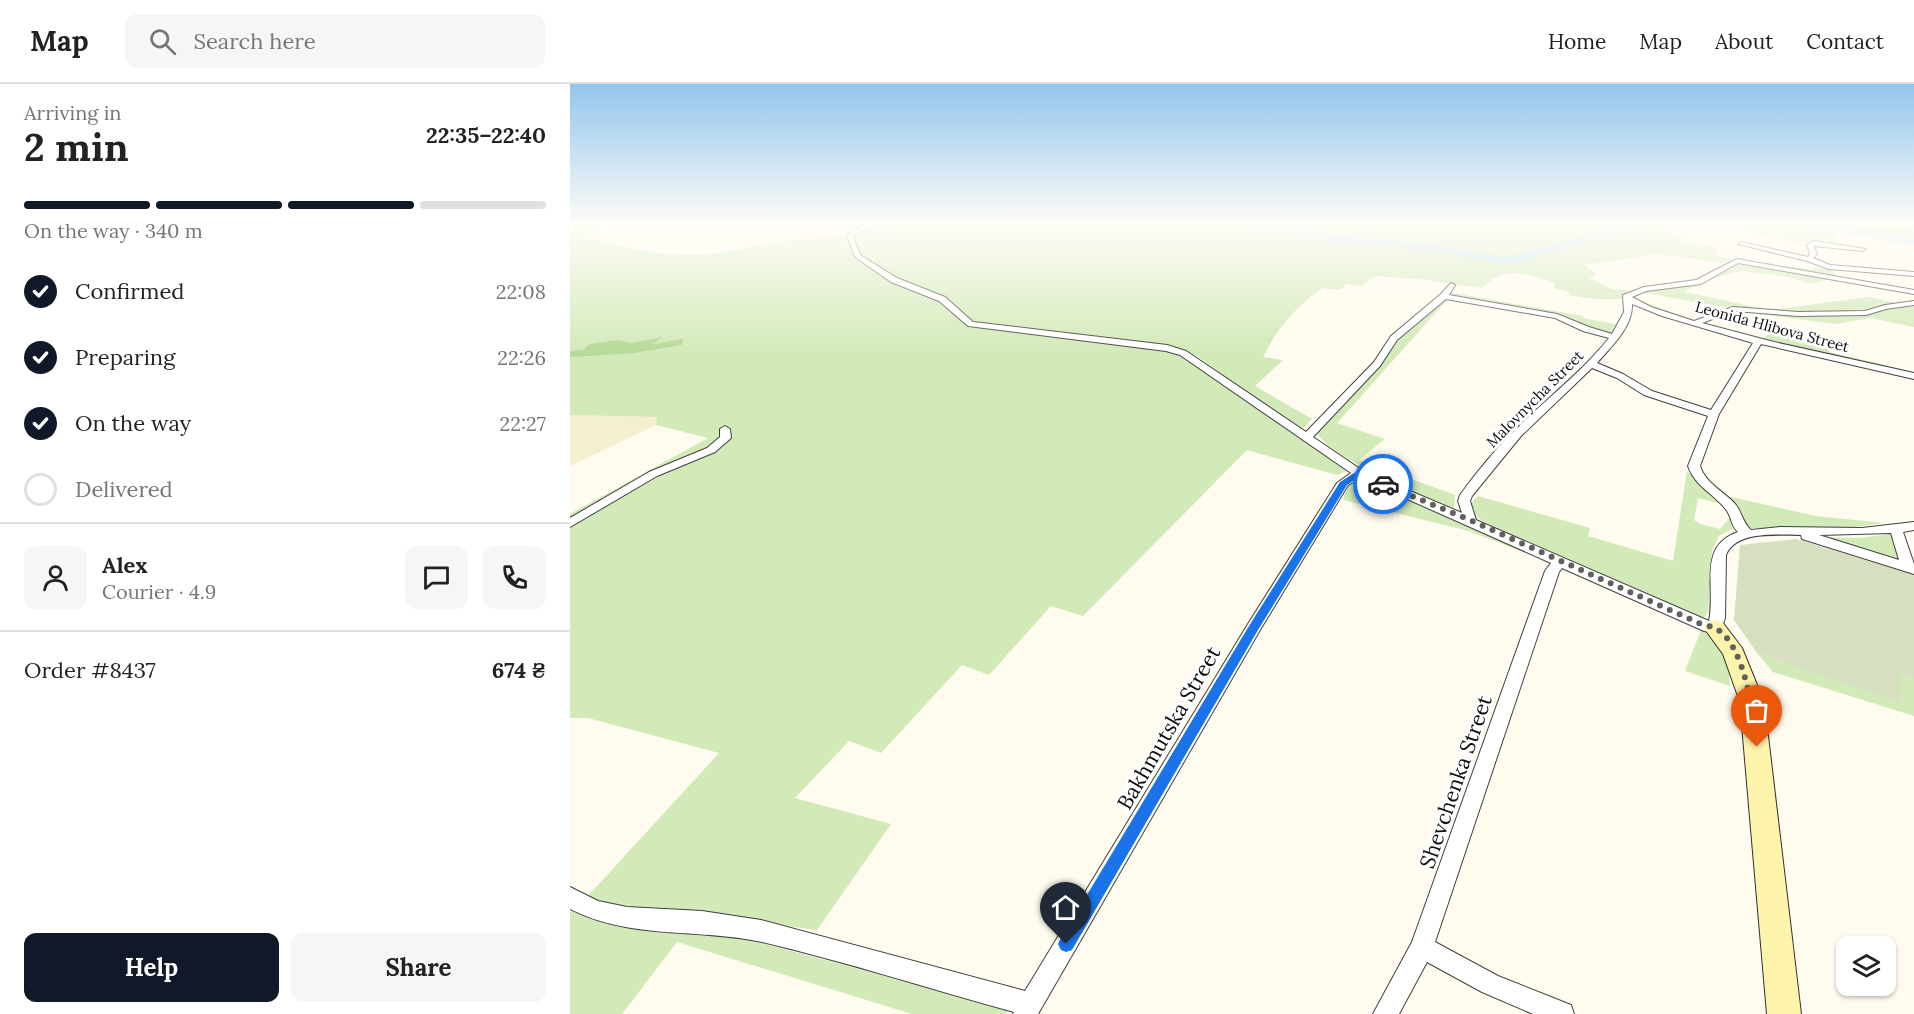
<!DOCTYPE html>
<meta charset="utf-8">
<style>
:root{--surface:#fff;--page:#f6f6f6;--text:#222;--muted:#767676;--line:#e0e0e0;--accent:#111827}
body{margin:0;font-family:Lora,serif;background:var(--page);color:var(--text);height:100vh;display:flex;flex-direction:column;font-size:22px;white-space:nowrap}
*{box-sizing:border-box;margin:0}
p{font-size:20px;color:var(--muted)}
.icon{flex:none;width:33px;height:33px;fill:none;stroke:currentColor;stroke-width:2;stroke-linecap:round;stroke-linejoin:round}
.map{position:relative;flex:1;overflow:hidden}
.details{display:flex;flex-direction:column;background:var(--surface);width:570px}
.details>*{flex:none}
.tools{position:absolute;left:1266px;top:852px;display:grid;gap:12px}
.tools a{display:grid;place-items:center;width:60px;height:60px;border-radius:12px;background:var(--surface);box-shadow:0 2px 4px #0004;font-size:30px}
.pin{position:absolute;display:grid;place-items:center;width:51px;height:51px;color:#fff;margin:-62px -26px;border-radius:50% 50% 50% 0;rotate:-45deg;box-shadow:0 0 6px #0007}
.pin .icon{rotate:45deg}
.courier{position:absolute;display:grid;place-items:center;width:60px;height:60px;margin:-30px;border:4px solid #1a73e8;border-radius:50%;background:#fff;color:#222;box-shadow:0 2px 8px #0007}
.summary em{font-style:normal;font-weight:800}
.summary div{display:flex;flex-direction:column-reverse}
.summary{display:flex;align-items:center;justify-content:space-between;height:102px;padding:0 24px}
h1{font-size:39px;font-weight:800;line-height:45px}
.bar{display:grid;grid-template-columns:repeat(4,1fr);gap:9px 6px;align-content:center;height:72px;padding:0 24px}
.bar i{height:8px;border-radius:4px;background:var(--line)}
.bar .current{background:var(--accent)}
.bar p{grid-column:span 4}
.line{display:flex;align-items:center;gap:15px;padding:0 24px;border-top:2px solid var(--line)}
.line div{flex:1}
.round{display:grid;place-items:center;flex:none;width:63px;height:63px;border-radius:12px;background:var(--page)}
ol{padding:0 24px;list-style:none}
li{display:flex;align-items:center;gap:18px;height:66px}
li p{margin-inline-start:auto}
li .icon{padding:6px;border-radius:50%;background:var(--accent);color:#fff;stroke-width:4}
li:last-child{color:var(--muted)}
li i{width:33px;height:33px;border:3px solid var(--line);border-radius:50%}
.cta{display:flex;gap:12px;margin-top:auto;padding:12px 24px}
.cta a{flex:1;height:69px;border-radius:12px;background:var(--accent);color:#fff;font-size:24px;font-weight:800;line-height:69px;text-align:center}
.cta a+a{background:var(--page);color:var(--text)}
header{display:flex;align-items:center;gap:36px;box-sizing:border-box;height:84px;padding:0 30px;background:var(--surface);border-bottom:2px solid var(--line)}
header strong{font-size:28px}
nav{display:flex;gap:33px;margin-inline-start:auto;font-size:21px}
.search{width:420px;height:54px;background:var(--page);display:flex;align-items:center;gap:15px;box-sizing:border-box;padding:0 21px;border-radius:12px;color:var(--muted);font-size:22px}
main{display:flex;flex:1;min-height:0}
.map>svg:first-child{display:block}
</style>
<header>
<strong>Map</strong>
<div class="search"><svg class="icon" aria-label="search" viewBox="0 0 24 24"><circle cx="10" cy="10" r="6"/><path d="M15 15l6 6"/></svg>Search here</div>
<nav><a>Home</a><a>Map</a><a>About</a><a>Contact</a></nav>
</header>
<main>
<section class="details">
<div class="summary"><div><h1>2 min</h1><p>Arriving in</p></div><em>22:35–22:40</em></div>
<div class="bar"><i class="current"></i><i class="current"></i><i class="current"></i><i></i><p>On the way · 340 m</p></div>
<ol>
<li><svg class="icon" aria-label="check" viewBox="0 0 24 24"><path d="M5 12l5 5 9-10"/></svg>Confirmed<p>22:08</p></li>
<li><svg class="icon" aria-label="check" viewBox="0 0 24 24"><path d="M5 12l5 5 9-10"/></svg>Preparing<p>22:26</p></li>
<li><svg class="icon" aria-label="check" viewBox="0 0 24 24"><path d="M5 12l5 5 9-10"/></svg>On the way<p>22:27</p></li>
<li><i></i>Delivered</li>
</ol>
<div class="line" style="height:108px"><a class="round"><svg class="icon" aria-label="person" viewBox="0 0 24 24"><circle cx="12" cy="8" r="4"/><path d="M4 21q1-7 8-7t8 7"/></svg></a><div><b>Alex</b><p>Courier · 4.9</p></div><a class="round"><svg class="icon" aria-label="chat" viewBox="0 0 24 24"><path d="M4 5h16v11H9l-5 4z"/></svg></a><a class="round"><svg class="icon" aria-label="phone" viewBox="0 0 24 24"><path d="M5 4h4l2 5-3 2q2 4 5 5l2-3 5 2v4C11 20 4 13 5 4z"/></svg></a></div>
<div class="line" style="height:78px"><div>Order #8437</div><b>674 ₴</b></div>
<div class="cta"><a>Help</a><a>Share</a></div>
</section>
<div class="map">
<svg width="1344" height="930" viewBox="0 0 1344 930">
<rect width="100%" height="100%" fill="#fffbee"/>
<path fill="#f4f0cf" d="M0 331 87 333 86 341 0 382Z"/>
<g fill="#d2e9b8">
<path d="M0 140H17L32 147 15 151C50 165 104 174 141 170 169 167 195 159 223 156 243 154 277 156 293 140H299L276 154 283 172 322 197 375 219 392 237 406 242 594 265 613 270 780 386 767 391 677 366 513 532 481 522 419 591 392 581 311 669 279 657 225 714 321 740 247 846 135 831 69 828 17 813 149 669 18 634H0V441L85 391 139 368 159 354 158 345 151 347 153 355 139 365 78 392 0 434V430L138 354 86 341 87 333 0 331Z"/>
<path d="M304 140H1062L983 160 985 162 1016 156 1020 159 1064 145 1115 140 1089 146 1119 152 1109 157 1148 164 1146 172 1164 175 1156 179 1086 170 1015 181 1027 191 1019 194 1043 205 1064 207 1055 210 1054 215H1025L998 211 1000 208 984 204 985 199C970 193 944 185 928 192 922 195 916 200 911 204L849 195 805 192 791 202 777 200 769 206 753 204C725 223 708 243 693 273L713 276 685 302 742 335 730 348 627 272 614 266 402 239 374 213 328 196 289 171 281 152Z"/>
<path d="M1164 140H1237H1229L1344 157V159L1264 148 1265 160C1226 157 1201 158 1164 140Z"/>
<path d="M1167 178 1241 185 1259 183 1267 193 1241 200 1214 192 1170 187 1138 196 1146 189Z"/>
<path d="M1129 199 1115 208 1200 226 1299 213 1332 220 1294 228 1270 227 1227 229 1153 223 1070 208 1064 214 1126 237 1124 238 1060 214 1068 208Z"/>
<path d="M878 208 1013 232V234L1046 240 1040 250 1020 245 991 231 882 212Z"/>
<path d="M871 215H878L767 339 815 355 789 376 885 411 884 425C859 414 753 372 747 347L826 255Z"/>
<path d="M1344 222V243L1301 234 1265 240 1165 227 1228 231 1264 228 1301 230 1320 224Z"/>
<path d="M1204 247 1263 264 1259 268 1344 288V291L1188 257Z"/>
<path d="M1117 387 1158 422 1128 414 1124 436 1130 440 1150 445 1162 431 1164 444 1149 452 1142 467 1138 528 1135 533H1125L915 438 906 433 900 420 908 412 1020 444 1018 452 1103 477Z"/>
<path d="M786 396H797L964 469 971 475 899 447 773 416 777 402Z"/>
<path d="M1157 412 1246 432 1314 439 1277 444H1177L1172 429Z"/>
<path d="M1322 450 1332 479 1245 453 1289 454Z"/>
<path d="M1131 546C1157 561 1158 574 1160 602L1115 587Z"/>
<path d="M1187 569 1330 618V590L1344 594V632L1203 588Z"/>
<path d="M0 827 45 838 150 848 439 925 436 930H342L107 858 52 930H0Z"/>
</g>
<g fill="#b6d998">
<path d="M1062 140H1100L1064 145 1020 159H1015V156L985 162 982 160Z"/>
<path d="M1225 140H1304L1344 146V154L1309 149 1344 157Z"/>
<path d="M93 253 83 260 113 255 112 261 63 269 0 273V267L13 266 20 260 47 256 60 259Z"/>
</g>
<path fill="#d6e0c0" d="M1226 455 1344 491V594L1330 590 1331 619 1187 569 1164 536 1170 461Z"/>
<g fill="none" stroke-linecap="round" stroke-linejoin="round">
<g fill="#b4def5" fill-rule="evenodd">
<path d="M667 140H691L750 150 865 161 931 173 948 171 1044 144 1061 140H1080L953 176 931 179 865 167 750 156Z"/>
<path d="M1214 140H1241L1344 155V161Z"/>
</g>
<g stroke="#404040" stroke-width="2">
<g id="street">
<path d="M296 140H305L283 152 290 171 327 194 375 213 403 238 597 261 616 267 736 348 804 278 821 252 871 210 881 199 885 201 879 211 987 230 1019 243 1042 250 1054 228 1053 211 1074 203 1126 196 1167 175 1344 206V210L1168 179 1131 200 1076 207 1062 213 1081 223 1124 237 1163 223 1228 228 1295 227 1315 221 1344 217V221L1316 225 1296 231 1228 232 1164 227 1132 239 1204 258 1344 289V295L1191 260 1149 330 1130 382C1136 400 1154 407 1166 421 1172 429 1173 439 1181 446L1210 443 1292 444 1344 438V446L1333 448 1344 480V490L1232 455 1231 451C1209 451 1166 446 1156 471L1155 534 1150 548 1145 549 1134 547 992 484 989 488 865 858 928 892 1001 921 1004 930H963L912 908 857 878 829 930H803L842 858 975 487 981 479 790 394 778 401 690 546 468 930H443L444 928C360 905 277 878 192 858 128 844 60 856 0 825V803L28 817 57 823 132 827 191 836 455 907 678 540 767 399 781 389 610 271 596 267 398 242 369 217 321 198 285 173 277 151ZM876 215 985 234 1013 247 1039 254C1011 289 975 316 943 348 924 367 906 389 890 411L888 417 892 429 793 387 743 353 810 282 827 256ZM1062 220 1092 232 1183 259 1141 326 1082 307 1053 290 1027 279C1041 263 1063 243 1062 220ZM1022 284 1047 294 1074 311 1138 332 1118 382C1125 403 1145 410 1157 427 1162 434 1161 442 1168 448 1127 462 1146 503 1139 537L906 436 900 417 902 412 951 352ZM1321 449 1329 476 1249 451Z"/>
<path d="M1244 157 1296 165 1293 167 1244 162 1247 170 1243 174 1260 181 1344 188V192L1259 185 1237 177 1168 160 1171 158 1238 173 1240 170 1237 161Z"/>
<path d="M155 342 160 345 161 354 145 368 87 392 0 443V434L79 388 137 364 150 353V345Z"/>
</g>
</g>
<g stroke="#2f2f2f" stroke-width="2">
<path id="secondary" d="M1145 536 1153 539 1172 564 1194 618 1231 930H1197L1170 618 1153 570 1134 544 1137 539Z"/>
</g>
<use href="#street" fill="#fff" fill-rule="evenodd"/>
<use href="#secondary" fill="#fef3aa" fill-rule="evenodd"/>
</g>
<linearGradient id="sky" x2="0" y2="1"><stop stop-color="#93c5ed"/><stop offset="0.52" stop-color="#fffdf7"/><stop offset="1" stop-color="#fffdf7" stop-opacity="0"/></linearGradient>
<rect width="1344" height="271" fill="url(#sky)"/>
<path fill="#1a73e8" d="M789 386 818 400 810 402 790 392 777 401 688 546 502 866 496 868 491 866 488 860 491 854 679 542 770 398Z"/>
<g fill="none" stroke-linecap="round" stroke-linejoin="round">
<path stroke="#62605c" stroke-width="6" stroke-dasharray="0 10.8" d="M813 400 900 436 1131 540C1135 542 1141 542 1145 544 1175 559 1184 633 1187 663"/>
</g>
<g text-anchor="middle" stroke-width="6" stroke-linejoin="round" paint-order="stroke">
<g font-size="15" fill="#0d0d0d" stroke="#fff">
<text transform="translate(1202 243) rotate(15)" y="5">Leonida Hlibova Street</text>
<text transform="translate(965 315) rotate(-45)" y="5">Malovnycha Street</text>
</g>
<g font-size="21" fill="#0d0d0d" stroke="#fff">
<text transform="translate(599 644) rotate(-60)" y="7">Bakhmutska Street</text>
<text transform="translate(886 698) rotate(-71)" y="7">Shevchenka Street</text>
</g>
</g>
</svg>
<div class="tools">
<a><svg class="icon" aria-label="layers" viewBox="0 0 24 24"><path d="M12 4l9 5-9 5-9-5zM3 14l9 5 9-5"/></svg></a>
</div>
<div class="pin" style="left:1187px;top:663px;background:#ea580c"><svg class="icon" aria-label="bag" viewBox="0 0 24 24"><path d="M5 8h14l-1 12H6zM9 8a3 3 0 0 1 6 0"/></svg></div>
<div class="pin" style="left:496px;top:860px;background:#1f2937"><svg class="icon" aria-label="home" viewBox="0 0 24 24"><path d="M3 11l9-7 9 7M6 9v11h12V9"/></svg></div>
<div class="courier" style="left:813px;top:400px"><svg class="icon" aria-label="car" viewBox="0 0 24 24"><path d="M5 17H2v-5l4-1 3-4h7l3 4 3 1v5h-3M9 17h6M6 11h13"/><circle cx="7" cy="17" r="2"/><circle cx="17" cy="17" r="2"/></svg></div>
</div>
</main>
